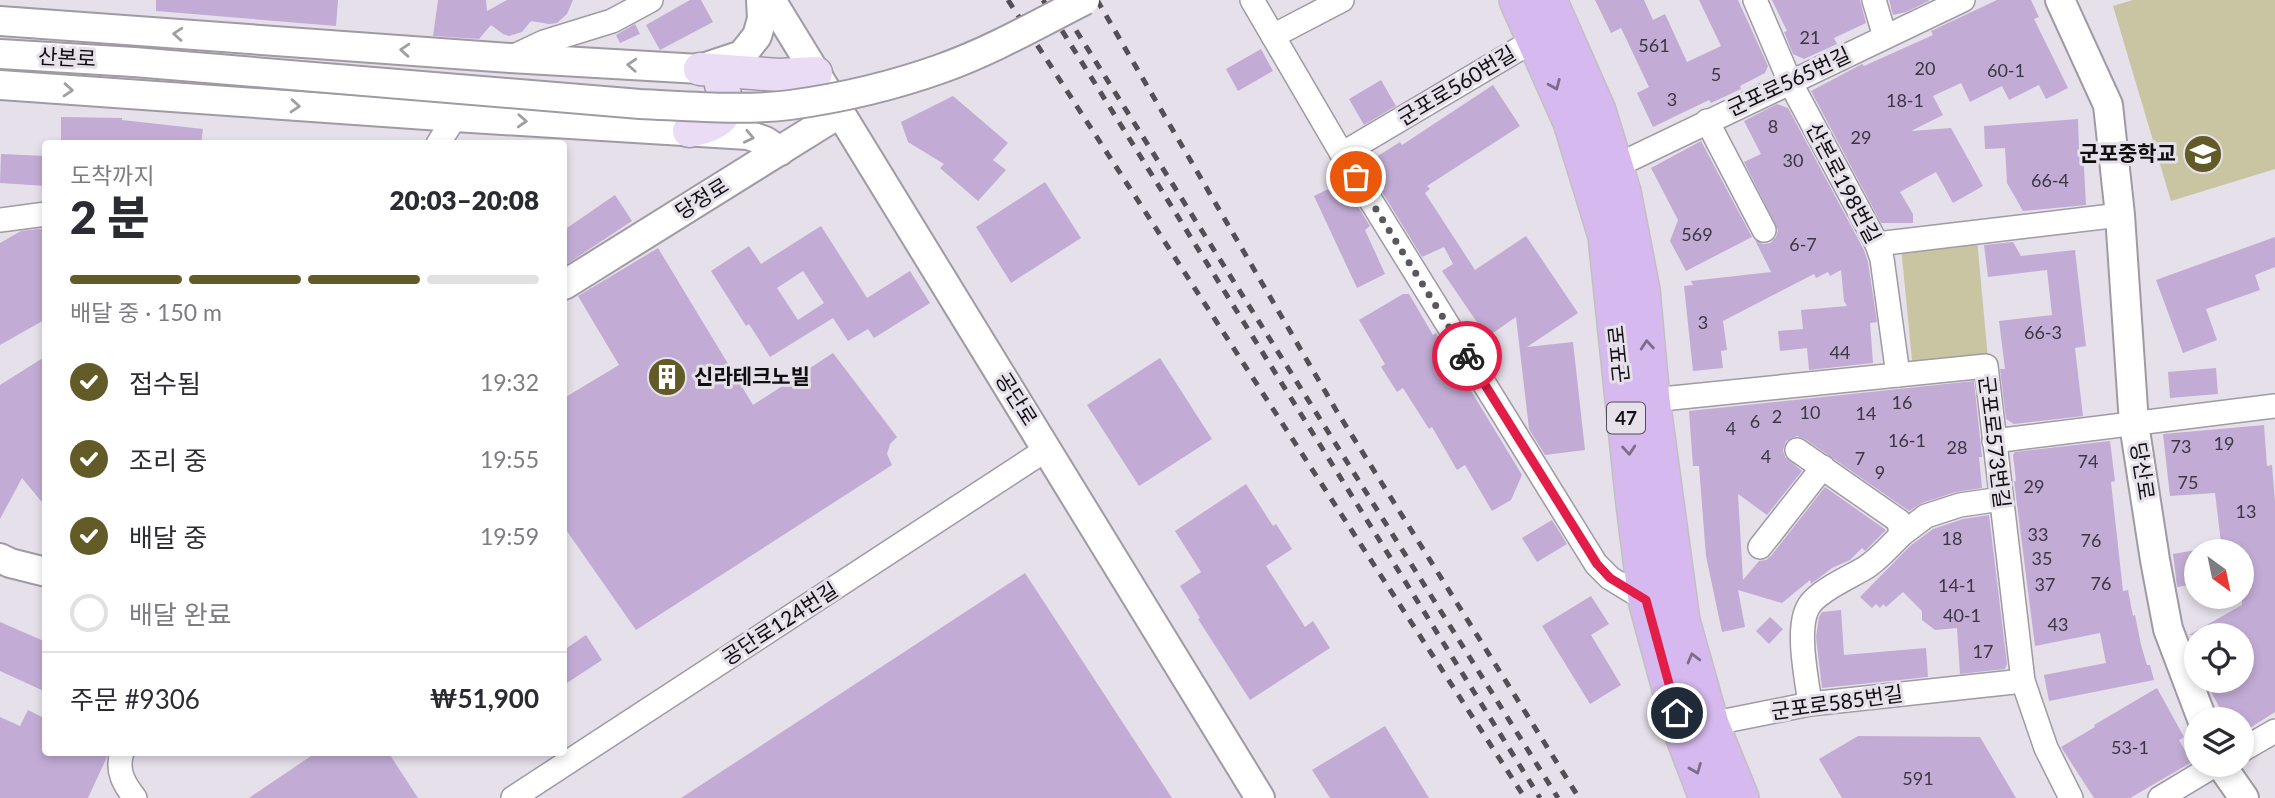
<!DOCTYPE html>
<html lang="ko">
<meta charset="utf-8">
<style>
:root{--surface:#fff;--page:#f7f7f7;--text:#2b2b33;--muted:#7c7c81;--line:#e1e1e2;--accent:#635b27}
body{margin:0;font-family:Lato,"Noto Sans KR",sans-serif;background:var(--page);color:var(--text);height:100vh;display:flex;flex-direction:column;font-size:26px;white-space:nowrap}
*{box-sizing:border-box;margin:0}
p{font-size:23px;color:var(--muted)}
.icon{flex:none;width:38px;height:38px;fill:none;stroke:currentColor;stroke-width:2;stroke-linecap:round;stroke-linejoin:round}
.map{position:relative;flex:1;overflow:hidden}
.panel{position:absolute;left:42px;top:140px;width:525px;height:616px;display:flex;flex-direction:column;background:var(--surface);border-radius:7px;box-shadow:0 4px 10px #0003}
.panel>*{flex:none}
.needle{width:46px;rotate:147deg}
.buttons{position:absolute;left:2184px;top:539px;display:grid;gap:14px}
.buttons a{display:grid;place-items:center;width:70px;height:70px;border-radius:50%;background:var(--surface);box-shadow:0 4px 10px #0003;font-size:35px}
.pin{position:absolute;display:grid;place-items:center;width:60px;height:60px;color:#fff;margin:-30px;border:4px solid #fff;border-radius:50%;box-shadow:0 2px 7px #0007}
.courier{position:absolute;display:grid;place-items:center;width:70px;height:70px;margin:-35px;border:5px solid #e11d48;border-radius:50%;background:#fff;color:#222;box-shadow:0 2px 9px #0007}
.head em{font-style:normal;font-weight:800}
.head div{display:flex;flex-direction:column-reverse}
.head{display:flex;align-items:center;justify-content:space-between;height:119px;padding:0 28px}
h1{font-size:46px;font-weight:800;line-height:52px}
.bar{display:grid;grid-template-columns:repeat(4,1fr);gap:10px 7px;align-content:center;height:84px;padding:0 28px}
.bar i{height:9px;border-radius:5px;background:var(--line)}
.bar .selected{background:var(--accent)}
.bar p{grid-column:span 4}
.line{display:flex;align-items:center;gap:18px;padding:0 28px;border-top:2px solid var(--line)}
.line div{flex:1}
ol{padding:0 28px;list-style:none}
li{display:flex;align-items:center;gap:21px;height:77px}
li p{margin-inline-start:auto}
li .icon{padding:7px;border-radius:50%;background:var(--accent);color:#fff;stroke-width:4}
li:last-child{color:var(--muted)}
li i{width:38px;height:38px;border:4px solid var(--line);border-radius:50%}
.map>svg:first-child{display:block}
</style>
<div class="map">
<svg width="2275" height="798" viewBox="0 0 2275 798">
<rect width="100%" height="100%" fill="#e5e0e9"/>
<g fill="#c9c5a3">
<path d="M2133 0H2275V169L2171 201 2113 6Z"/>
<path d="M1977 239 1988 359 1919 365 1912 360 1901 247Z"/>
</g>
<g fill="#c2acd5" fill-rule="evenodd">
<path d="M156 0H338L336 26 156 11Z"/>
<path d="M438 0H486L487 11 507 0H573L567 14 557 23 549 24 531 21 522 32 509 36 503 34 491 25 479 39 433 36Z"/>
<path d="M690 0H701L713 22 660 50 646 25Z"/>
<path d="M1595 0H1644L1653 20 1665 14 1687 62 1721 46 1699 0H1738L1768 66 1765 73 1740 86 1741 89 1711 103 1709 100 1653 127 1637 93 1649 87 1621 28 1611 33Z"/>
<path d="M1772 0H1860L1866 23 1834 38 1837 44 1804 59 1793 54 1784 32 1787 31Z"/>
<path d="M1889 0H1929V1L1906 12 1893 15Z"/>
<path d="M1997 0H2031L2039 17 2034 19 2068 88 2046 99 2039 85 2009 100 2002 86 1970 102 1961 83 1933 96 1943 115 1911 131 1951 128 1983 186 1953 203 1936 172 1900 192 1913 214V223H1881L1811 91 1862 64 1864 66 1933 35 1931 31Z"/>
<path d="M635 24 640 34 620 43 616 35Z"/>
<path d="M1261 49 1273 71 1238 91 1226 69Z"/>
<path d="M1381 80 1396 106 1364 125 1349 99Z"/>
<path d="M1493 85 1520 126 1427 186 1430 189 1425 193 1475 270 1526 236 1578 313 1527 347 1573 342 1585 450 1545 455 1529 429 1516 317 1487 337 1442 271 1453 264 1444 247 1422 257 1365 164 1400 142 1402 145Z"/>
<path d="M953 96 1008 143 993 160 1006 170 978 201 940 168 944 164 908 142 901 122Z"/>
<path d="M1777 104 1788 108 1864 250 1868 262 1877 322 1870 323 1873 363 1809 370 1807 348 1780 351 1778 331 1803 329 1801 310 1847 306 1844 301 1841 270 1830 276 1828 272 1816 278 1814 274 1723 321 1727 350 1721 351 1723 368 1693 371 1684 286 1693 285 1691 281 1771 272 1755 240 1763 244 1770 243 1776 237 1778 230 1744 162 1761 154 1744 121Z"/>
<path d="M61 117 122 118V120L203 129 201 144H162L130 140 132 144H61Z"/>
<path d="M2078 119 2079 149H2083L2086 205 2023 211 2007 183 2005 148 1985 149 1984 126Z"/>
<path d="M1701 141 1752 237 1686 271 1670 241 1678 220 1651 168Z"/>
<path d="M1 154 46 156V186L0 183Z"/>
<path d="M1045 182 1081 238 1011 283 976 227Z"/>
<path d="M1343 182 1370 226 1365 230 1385 274 1357 288 1314 196Z"/>
<path d="M615 195 632 221 564 266V230Z"/>
<path d="M821 226 867 298 910 271 930 303 874 338 868 329 848 341 833 318 770 357 749 324 746 326 711 271 749 246 761 264ZM803 271 824 303 798 320 777 288Z"/>
<path d="M46 228V319L0 345V243L21 231Z"/>
<path d="M2275 237V267L2255 275 2260 290 2206 309 2217 340 2183 353 2156 280Z"/>
<path d="M2013 242 2021 256 2075 250 2086 346 2075 348 2083 416 2014 424 2006 419 2000 369H2005L1999 321 2052 315 2047 270 1988 277 1984 245Z"/>
<path d="M658 248 753 405 833 353 897 437 890 444 887 454 892 465 636 630 564 527V398L619 365 578 296Z"/>
<path d="M1403 294H1409L1433 335 1436 333 1522 475 1511 500 1492 511 1465 465 1457 470 1432 427 1429 429 1403 388 1397 392 1381 367 1385 364 1359 320Z"/>
<path d="M46 356V507L22 478 0 519V385Z"/>
<path d="M1160 358 1212 439 1139 486 1087 405Z"/>
<path d="M2216 368 2218 394 2170 398 2168 372Z"/>
<path d="M1974 381 1982 457H1979L1982 488 1956 492 1922 503 1909 511 1805 439 1797 436 1786 441 1783 450 1785 457 1802 471 1767 515 1738 494 1743 580 1759 561 1766 560 1771 556 1825 487 1886 530 1865 551 1862 548 1850 560 1832 568 1811 584 1810 580 1782 603 1738 590 1745 627 1722 632 1706 556 1699 466H1693L1689 411Z"/>
<path d="M2264 425 2267 466 2272 465 2275 501V712L2242 733V719H2226L2205 681H2242V635H2189L2242 605V551H2222L2215 493 2170 496 2163 434Z"/>
<path d="M2110 441 2115 481 2111 482 2123 591 2128 590 2133 616 2135 615 2141 645 2147 665H2150L2154 680 2049 701 2044 675 2106 663 2100 633 2035 646 2014 481H2016L2013 455 2015 452Z"/>
<path d="M1246 484 1273 526 1276 524 1292 549 1266 566 1305 627 1313 621 1330 648 1250 700 1198 619 1200 618 1180 586 1201 572 1175 531Z"/>
<path d="M1989 515 2007 664 2005 669 1960 674 1957 628 1935 630 1922 620V611L1903 592 1886 607 1883 604 1880 608 1876 604 1872 608 1860 597 1910 546 1933 529 1963 519Z"/>
<path d="M1552 520 1567 544 1537 562 1522 538Z"/>
<path d="M2196 550V584L2177 587 2173 554Z"/>
<path d="M1025 573 1172 798H681Z"/>
<path d="M1591 596 1609 624 1591 635 1621 685 1590 704 1542 626Z"/>
<path d="M1841 610 1844 655 1926 648 1928 677 1822 688 1816 637 1819 617 1822 612Z"/>
<path d="M1770 617 1783 629 1769 644 1756 631Z"/>
<path d="M0 622 46 642V692L0 671Z"/>
<path d="M586 635 602 660 564 685V650Z"/>
<path d="M2157 688 2184 737 2179 740 2192 762 2130 798H2094L2061 747 2095 727 2094 725Z"/>
<path d="M28 710 46 719V752H108L106 759 88 798H0V717L20 726Z"/>
<path d="M1385 726 1429 798H1330L1312 770Z"/>
<path d="M1858 736 1980 737 2016 798H1842L1819 759Z"/>
<path d="M317 752H388L418 798H249Z"/>
</g>
<g fill="none" stroke-linecap="round" stroke-linejoin="round">
<g stroke="#9f9aa3" stroke-width="26">
<g id="minor">
<path d="M1252 0 1342 154 1596 564 1610 578 1646 600"/>
<path d="M1755 0 1790 82 1877 244 1882 259 1898 375"/>
<path d="M1874 0 1885 37"/>
<path d="M1273 36 1342 0"/>
<path d="M510 58 544 42 612 21 651 0"/>
<path d="M1707 121 1764 230"/>
<path d="M438 144 455 117"/>
<path d="M1342 154 1536 39"/>
<path d="M1616 166 1963 0"/>
<path d="M0 220 46 214"/>
<path d="M1877 244 2120 215"/>
<path d="M1652 400 1986 366 2023 681 2046 748 2071 798"/>
<path d="M1994 441 2275 406"/>
<path d="M1797 450 1899 521 1901 535C1890 546 1878 560 1865 568 1850 577 1822 589 1811 603 1794 623 1807 679 1810 704"/>
<path d="M1901 535 1926 516 1960 505 2001 499"/>
<path d="M1760 547 1823 467"/>
<path d="M1700 726 1810 704 2023 681"/>
<path d="M2242 750 2275 731"/>
<path d="M122 752C116 771 124 784 135 798"/>
<path d="M513 798 1047 449"/>
<path d="M2160 798 2215 765"/>
</g>
</g>
<g stroke="#9f9aa3" stroke-width="32">
<g id="tertiary">
<path d="M771 0 1260 798"/>
<path d="M2060 0 2108 105 2120 215 2134 424 2155 560 2168 629 2202 719"/>
<path d="M0 21 510 58 700 69 742 55 757 36 762 19 761 0"/>
<path d="M0 54 134 62"/>
<path d="M0 85 455 117 748 135 765 141 780 151"/>
<path d="M564 285 840 113"/>
<path d="M0 558 10 563 46 572"/>
<path d="M2221 765 2244 798"/>
</g>
</g>
<g stroke="#9f9aa3" stroke-width="35">
<g id="secondary">
<path d="M700 69 779 75 816 73"/>
<path d="M689 131C716 126 737 116 721 85"/>
</g>
</g>
<g stroke="#c1c0c1" stroke-width="38">
<g id="primary">
<path d="M1517 0 1571 122 1606 236 1634 504 1646 600 1682 733 1707 798"/>
<path d="M1549 0 1598 111 1623 192 1642 290 1652 400 1682 621 1711 724 1741 798"/>
</g>
</g>
<use href="#minor" stroke="#fff" stroke-width="23"/>
<use href="#tertiary" stroke="#fff" stroke-width="28"/>
<use href="#secondary" stroke="#ebdcf6" stroke-width="32"/>
<use href="#primary" stroke="#d6b9ee" stroke-width="35"/>
<g stroke="#535055" stroke-width="5" stroke-dasharray="9 9" stroke-linecap="butt">
<path d="M1008 0 1525 798"/>
<path d="M1043 0 1540 798"/>
<path d="M1057 0 1558 798"/>
<path d="M1097 0 1336 410 1579 798"/>
</g>
<g stroke="#9f9aa3" stroke-width="32" stroke-linecap="butt">
<path id="tertiary-bridge" d="M134 62 640 104C687 106 744 111 790 105 841 98 892 86 940 69 991 51 1038 24 1085 0"/>
</g>
<use href="#tertiary-bridge" stroke="#fff" stroke-width="28"/>
</g>
<defs><path id="oneway-chevron" d="M-2-3.5L2.5 0L-2 3.5" fill="none" stroke-width="1.6" stroke-linecap="round" stroke-linejoin="round" transform="scale(1.75)"/></defs>
<g stroke="#9f9fa0">
<use href="#oneway-chevron" transform="translate(178 34) rotate(-176)"/>
<use href="#oneway-chevron" transform="translate(405 50) rotate(-176)"/>
<use href="#oneway-chevron" transform="translate(632 65) rotate(-177)"/>
<use href="#oneway-chevron" transform="translate(68 90) rotate(4)"/>
<use href="#oneway-chevron" transform="translate(295 106) rotate(4)"/>
<use href="#oneway-chevron" transform="translate(522 121) rotate(3)"/>
<use href="#oneway-chevron" transform="translate(749 137) rotate(12)"/>
</g>
<g stroke="#7d6c8b">
<use href="#oneway-chevron" transform="translate(1555 85) rotate(67)"/>
<use href="#oneway-chevron" transform="translate(1647 345) rotate(-95)"/>
<use href="#oneway-chevron" transform="translate(1629 450) rotate(85)"/>
<use href="#oneway-chevron" transform="translate(1693 658) rotate(-105)"/>
<use href="#oneway-chevron" transform="translate(1696 769) rotate(68)"/>
</g>
<g fill="none" stroke-linecap="round" stroke-linejoin="round">
<path stroke="#5b585d" stroke-width="7" stroke-dasharray="0 12.6" d="M1356 177 1467 356"/>
<path stroke="#e11d48" stroke-width="9" d="M1467 356 1597 564 1610 578 1646 600 1677 713"/>
</g>
<defs>
<g id="school-disc" transform="scale(2.0125)"><circle r="9.5" fill="#635b27" stroke="#e5e0e9"/><path d="M0-5L7-2L0 1L-7-2ZM-4 1L0 2.5L4 1V4Q0 6-4 4Z" fill="#fff"/></g>
<g id="building-disc" transform="scale(2.0125)"><circle r="9.5" fill="#635b27" stroke="#e5e0e9"/><path d="M-4-6H4V6H1V3H-1V6H-4ZM-2.5-4.3h1.7v1.8h-1.7ZM.8-4.3h1.7v1.8H.8ZM-2.5-1h1.7V.8h-1.7ZM.8-1h1.7V.8H.8Z" fill="#fff"/></g>
</defs>
<g fill-rule="evenodd">
<use href="#school-disc" x="2203" y="154"/>
<use href="#building-disc" x="667" y="377"/>
</g>
<g text-anchor="middle" stroke-width="6" stroke-linejoin="round" paint-order="stroke">
<g font-size="18" fill="#3c3642">
<text x="1810" y="44">21</text>
<text x="1654" y="52">561</text>
<text x="1925" y="75">20</text>
<text x="2006" y="77">60-1</text>
<text x="1716" y="81">5</text>
<text x="1672" y="106">3</text>
<text x="1905" y="107">18-1</text>
<text x="1773" y="133">8</text>
<text x="1861" y="144">29</text>
<text x="1793" y="167">30</text>
<text x="2050" y="187">66-4</text>
<text x="1697" y="241">569</text>
<text x="1803" y="251">6-7</text>
<text x="1703" y="329">3</text>
<text x="2043" y="339">66-3</text>
<text x="1840" y="359">44</text>
<text x="1902" y="409">16</text>
<text x="1810" y="419">10</text>
<text x="1866" y="420">14</text>
<text x="1777" y="423">2</text>
<text x="1755" y="428">6</text>
<text x="1731" y="435">4</text>
<text x="1907" y="447">16-1</text>
<text x="2224" y="450">19</text>
<text x="2181" y="453">73</text>
<text x="1957" y="454">28</text>
<text x="1766" y="463">4</text>
<text x="1860" y="465">7</text>
<text x="2088" y="468">74</text>
<text x="1880" y="479">9</text>
<text x="2188" y="489">75</text>
<text x="2034" y="493">29</text>
<text x="2246" y="518">13</text>
<text x="2038" y="541">33</text>
<text x="1952" y="545">18</text>
<text x="2091" y="547">76</text>
<text x="2042" y="565">35</text>
<text x="2101" y="590">76</text>
<text x="2045" y="591">37</text>
<text x="1957" y="592">14-1</text>
<text x="1962" y="622">40-1</text>
<text x="2058" y="631">43</text>
<text x="1983" y="658">17</text>
<text x="2130" y="754">53-1</text>
<text x="1918" y="785">591</text>
</g>
<rect fill="#e5e0e9" stroke="#504d52" stroke-width="2" x="1607" y="402.5" width="38" height="31" rx="5"/>
<g font-size="19" font-weight="bold" fill="#100e11">
<text x="1626" y="425">47</text>
</g>
<g font-size="21" fill="#100e11" stroke="#e5e0e9">
<text transform="translate(67 58) rotate(3)" y="7">산본로</text>
<text transform="translate(1789 82) rotate(-25)" y="7">군포로565번길</text>
<text transform="translate(1457 86) rotate(-31)" y="7">군포로560번길</text>
<text transform="translate(1843 183) rotate(62)" y="7">산본로198번길</text>
<text transform="translate(702 199) rotate(-32)" y="7">당정로</text>
<text transform="translate(1619 354) rotate(-96)" y="7">군포로</text>
<text transform="translate(1016 399) rotate(58)" y="7">공단로</text>
<text transform="translate(1994 442) rotate(83)" y="7">군포로573번길</text>
<text transform="translate(2142 471) rotate(81)" y="7">당산로</text>
<text transform="translate(780 624) rotate(-33)" y="7">공단로124번길</text>
<text transform="translate(1837 703) rotate(-8)" y="7">군포로585번길</text>
</g>
<g font-size="21" font-weight="bold" fill="#100e11" stroke="#e5e0e9" text-anchor="end">
<text x="2176" y="161">군포중학교</text>
<text x="694" y="384" text-anchor="start">신라테크노빌</text>
</g>
</g>
</svg>
<div class="buttons">
<a><svg class="needle" viewBox="-14 -14 28 28"><path d="M0-13l5 13h-10z" fill="#e53935"/><path d="M0 13l5-13h-10z" fill="#7c7c81"/></svg></a>
<a><svg class="icon" aria-label="locate" viewBox="0 0 24 24"><circle cx="12" cy="12" r="6"/><path d="M12 2v4M12 18v4M2 12h4M18 12h4"/></svg></a>
<a><svg class="icon" aria-label="layers" viewBox="0 0 24 24"><path d="M12 4l9 5-9 5-9-5zM3 14l9 5 9-5"/></svg></a>
</div>
<div class="pin" style="left:1356px;top:177px;background:#ea580c"><svg class="icon" aria-label="bag" viewBox="0 0 24 24"><path d="M5 8h14l-1 12H6zM9 8a3 3 0 0 1 6 0"/></svg></div>
<div class="pin" style="left:1677px;top:713px;background:#1f2937"><svg class="icon" aria-label="home" viewBox="0 0 24 24"><path d="M3 11l9-7 9 7M6 9v11h12V9"/></svg></div>
<div class="courier" style="left:1467px;top:356px"><svg class="icon" aria-label="bike" viewBox="0 0 24 24"><circle cx="6" cy="16" r="4"/><circle cx="18" cy="16" r="4"/><path d="M6 16l4-8h5l3 8M10 8l3 8H6M13 5h3"/></svg></div>
<section class="panel">
<div class="head"><div><h1>2 분</h1><p>도착까지</p></div><em>20:03–20:08</em></div>
<div class="bar"><i class="selected"></i><i class="selected"></i><i class="selected"></i><i></i><p>배달 중 · 150 m</p></div>
<ol>
<li><svg class="icon" aria-label="check" viewBox="0 0 24 24"><path d="M5 12l5 5 9-10"/></svg>접수됨<p>19:32</p></li>
<li><svg class="icon" aria-label="check" viewBox="0 0 24 24"><path d="M5 12l5 5 9-10"/></svg>조리 중<p>19:55</p></li>
<li><svg class="icon" aria-label="check" viewBox="0 0 24 24"><path d="M5 12l5 5 9-10"/></svg>배달 중<p>19:59</p></li>
<li><i></i>배달 완료</li>
</ol>
<div class="line" style="height:91px"><div>주문 #9306</div><b>₩51,900</b></div>
</section>
</div>
